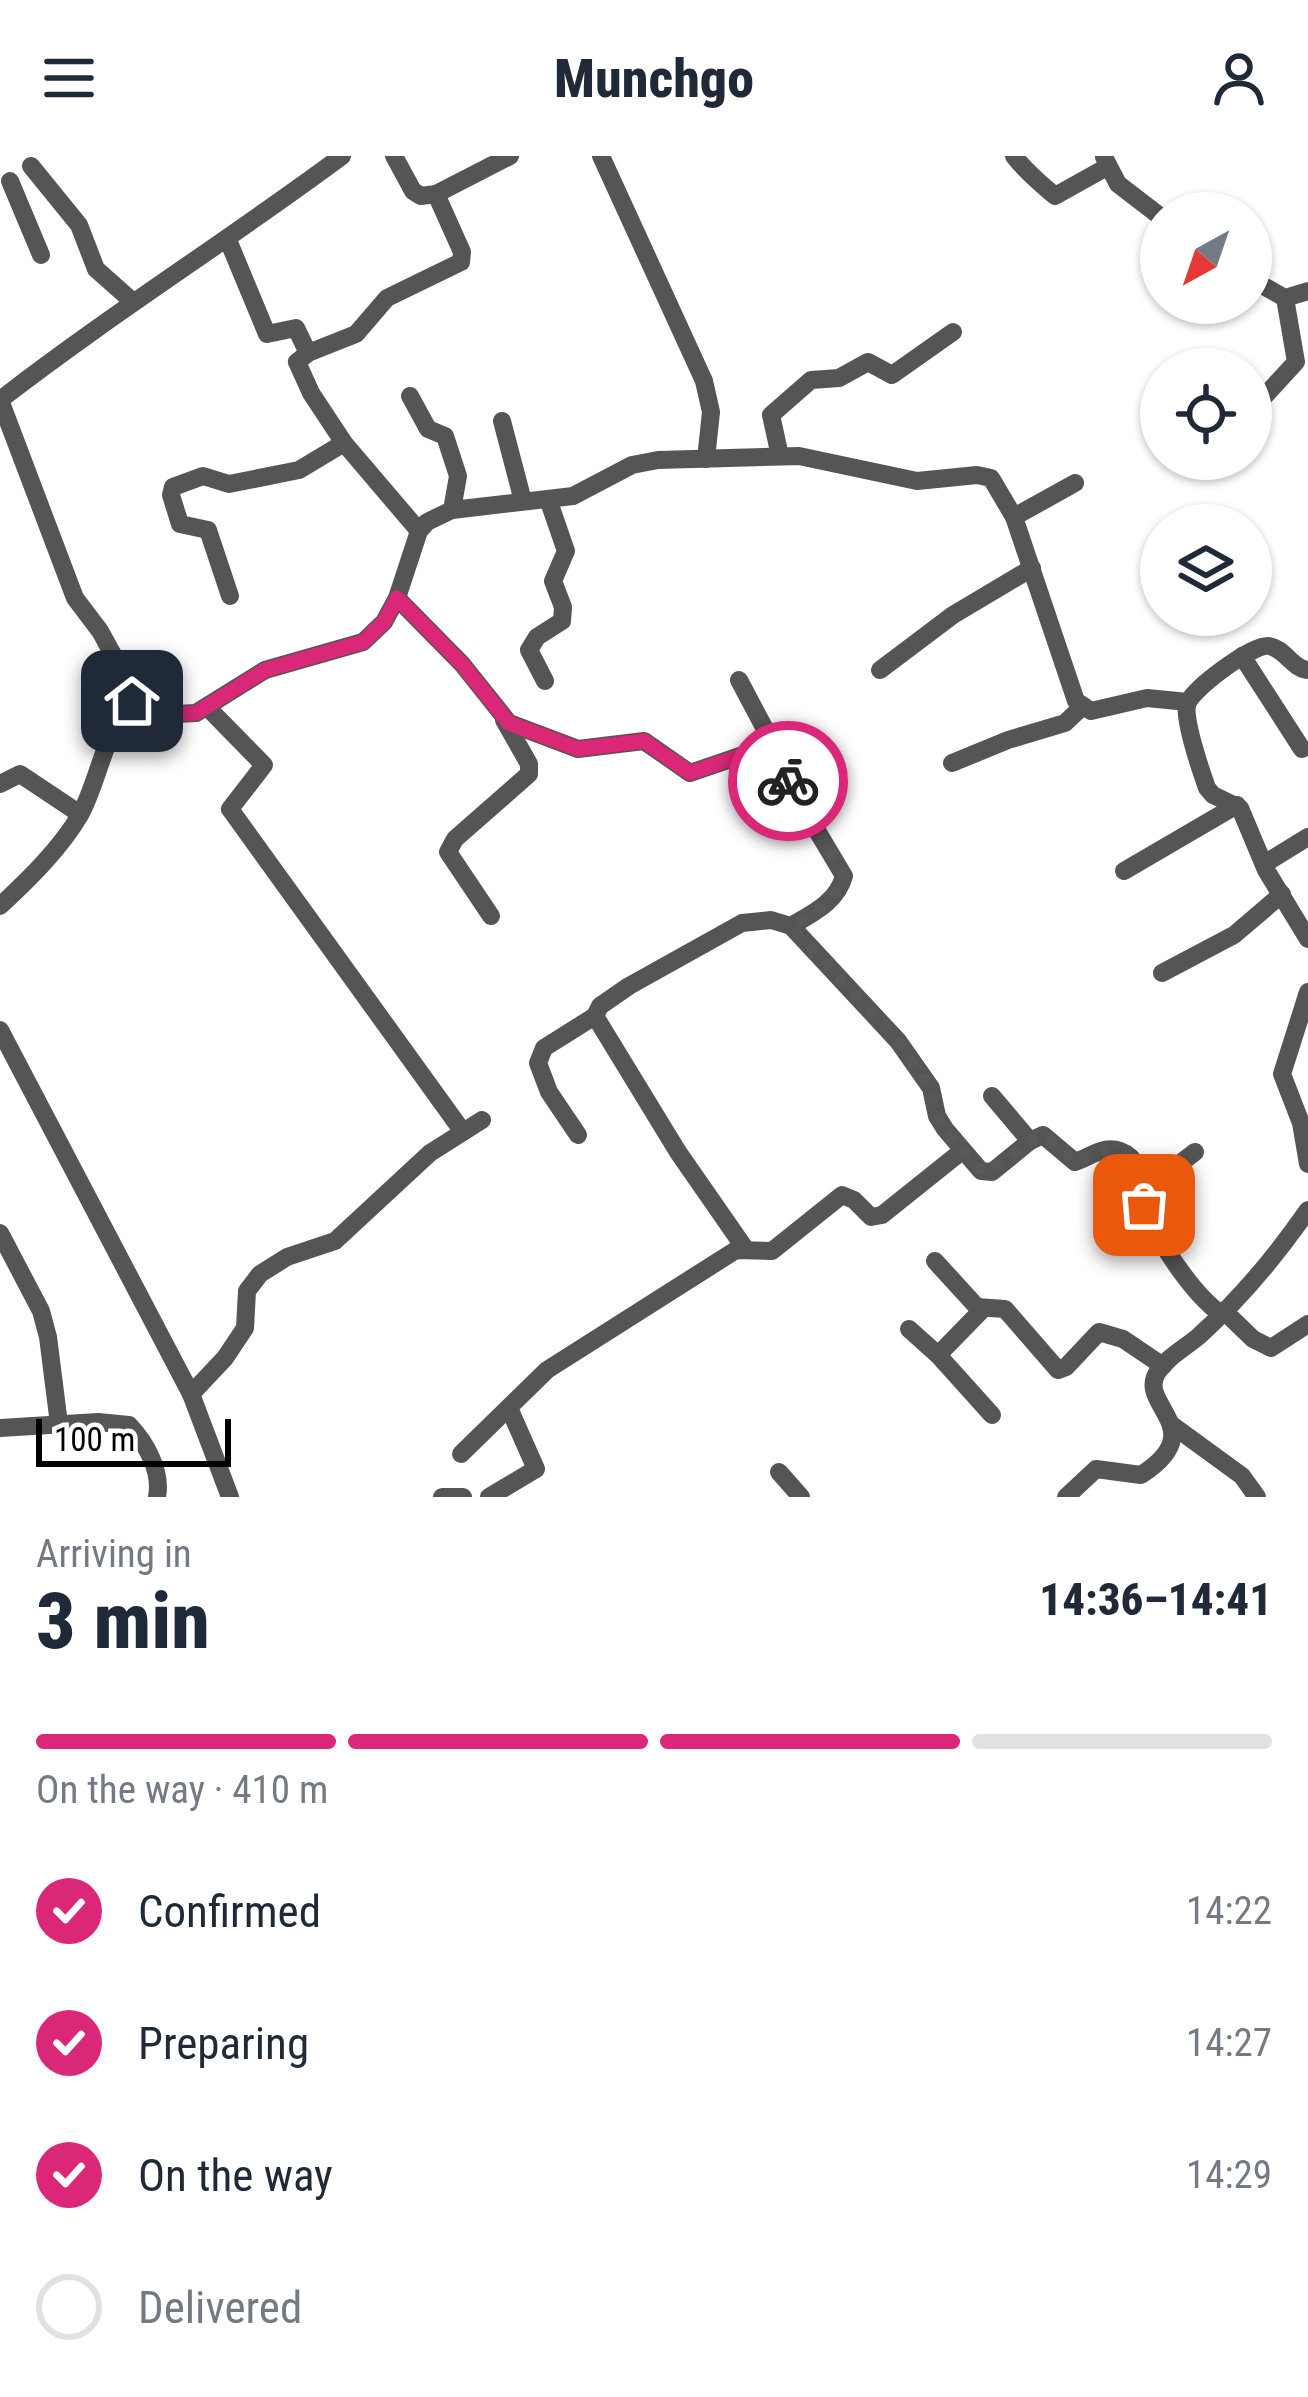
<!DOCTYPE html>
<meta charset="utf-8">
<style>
:root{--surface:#fff;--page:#f2f2f3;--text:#1f2937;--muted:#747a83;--line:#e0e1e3;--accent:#db2777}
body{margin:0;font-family:"Roboto Condensed",sans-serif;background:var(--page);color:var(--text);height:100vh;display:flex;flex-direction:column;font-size:45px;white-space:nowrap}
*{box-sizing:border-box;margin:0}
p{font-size:39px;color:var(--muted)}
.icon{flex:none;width:66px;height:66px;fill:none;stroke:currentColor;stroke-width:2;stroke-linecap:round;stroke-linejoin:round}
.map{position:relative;height:1341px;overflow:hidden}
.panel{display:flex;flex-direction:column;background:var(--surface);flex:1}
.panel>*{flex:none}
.needle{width:78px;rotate:220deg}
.fabs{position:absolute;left:1140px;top:36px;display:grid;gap:24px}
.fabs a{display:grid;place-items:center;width:132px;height:132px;border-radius:50%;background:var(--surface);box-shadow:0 3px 9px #0004;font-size:60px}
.scale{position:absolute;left:36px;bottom:30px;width:195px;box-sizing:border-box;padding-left:12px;border:6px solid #000;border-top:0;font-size:33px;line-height:42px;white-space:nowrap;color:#000;-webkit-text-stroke:9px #fff;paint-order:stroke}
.pin{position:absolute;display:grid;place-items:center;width:102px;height:102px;color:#fff;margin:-51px;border-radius:24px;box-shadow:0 6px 18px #0006}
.courier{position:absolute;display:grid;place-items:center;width:120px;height:120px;margin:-60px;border:9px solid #db2777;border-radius:50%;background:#fff;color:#222;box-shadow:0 3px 15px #0007}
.overview em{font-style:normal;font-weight:800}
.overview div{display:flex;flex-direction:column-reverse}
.overview{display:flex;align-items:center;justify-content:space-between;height:204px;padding:0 36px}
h1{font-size:78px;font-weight:800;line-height:90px}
.bar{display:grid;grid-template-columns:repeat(4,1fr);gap:18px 12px;align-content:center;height:144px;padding:0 36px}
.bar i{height:15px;border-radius:9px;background:var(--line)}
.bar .on{background:var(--accent)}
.bar p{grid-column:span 4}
ol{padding:0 36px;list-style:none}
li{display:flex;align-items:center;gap:36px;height:132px}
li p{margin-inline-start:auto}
li .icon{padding:12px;border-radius:50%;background:var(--accent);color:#fff;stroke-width:4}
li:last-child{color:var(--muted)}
li i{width:66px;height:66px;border:6px solid var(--line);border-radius:50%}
header{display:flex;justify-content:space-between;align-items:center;height:156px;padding:0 36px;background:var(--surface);font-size:54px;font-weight:800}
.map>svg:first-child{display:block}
</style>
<header><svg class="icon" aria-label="menu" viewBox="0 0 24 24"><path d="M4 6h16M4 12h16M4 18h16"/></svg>Munchgo<svg class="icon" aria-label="person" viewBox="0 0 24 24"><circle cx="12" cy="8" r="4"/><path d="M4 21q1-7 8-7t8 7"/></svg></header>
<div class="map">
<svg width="1308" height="1341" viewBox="0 0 1308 1341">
<rect width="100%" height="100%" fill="#fff"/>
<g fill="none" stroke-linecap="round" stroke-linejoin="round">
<g stroke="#555" stroke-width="18">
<path d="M394 0 413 35 421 40 436 38 510 0"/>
<path d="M601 0 704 225 711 256 706 303"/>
<path d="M1014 0C1026 16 1040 27 1055 40L1107 11"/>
<path d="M1104 1 1118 28 1161 61"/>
<path d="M31 10 79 69 96 113 132 145"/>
<path d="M10 25 41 99"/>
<path d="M228 84 267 178 296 172 308 197"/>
<path d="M1251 123 1285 142 1308 135"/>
<path d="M410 240 428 273 445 280 458 320 452 354"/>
<path d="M0 244C111 158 229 84 342 0"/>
<path d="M0 244 75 442 100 475 137 542"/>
<path d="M1251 255 1296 206 1285 142"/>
<path d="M502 265 523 345"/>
<path d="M780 300 771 259 811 224 839 222 868 206 892 219 953 176"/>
<path d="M1014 361 1075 327"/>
<path d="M419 375 344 287 311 237 297 206 308 197 356 178 387 142 461 106 462 96 436 38"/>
<path d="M230 440 208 374 180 368 171 339 173 331 203 320 229 328 299 314 344 287"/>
<path d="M397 442 462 508 509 567 578 593 644 585 690 617 769 590"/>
<path d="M1242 500 1302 593"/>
<path d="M880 514 953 459 1032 412"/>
<path d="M1308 514C1291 512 1286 493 1269 490 1254 487 1190 534 1187 549 1184 565 1201 615 1207 632L1213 639 1240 652 1266 714 1308 783"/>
<path d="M739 524 766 575 773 601 844 720C837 746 813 757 791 770"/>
<path d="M545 525 529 494 537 481 562 465 563 451 553 425 566 395 548 343"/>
<path d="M208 552 264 609 230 653 463 976"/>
<path d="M952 607 1008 584 1065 567 1083 550"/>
<path d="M0 628 20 618 80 658"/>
<path d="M1264 708 1308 681"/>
<path d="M1124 715 1237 649"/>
<path d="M0 750C29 723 60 693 80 659 100 623 105 568 137 542L176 558 196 557 265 514 363 486 384 466 397 442 419 375 427 366 452 354 573 340 632 309 658 304 799 300 917 325 977 319 991 322 1014 361 1076 545 1091 555 1147 542 1188 546"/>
<path d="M491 760 448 696 455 683 529 618V608L504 564"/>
<path d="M1162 817 1234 779 1282 738"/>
<path d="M1308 836 1282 918 1301 967 1308 1008"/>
<path d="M0 874 191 1238 230 1341"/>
<path d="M992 940 1030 985"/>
<path d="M578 979 549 936 538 907 544 892 595 860"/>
<path d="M1144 1035 1195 996"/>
<path d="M0 1077 41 1155 48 1181 59 1268"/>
<path d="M744 1091 678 996 595 860 600 850 629 830 742 767 771 764 791 770 898 885 931 932 937 960 945 973 981 1015 992 1016 1030 985 1043 979 1075 1006C1090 1001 1104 989 1120 995 1148 1005 1138 1040 1148 1061 1162 1091 1194 1139 1221 1158"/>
<path d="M935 1105 977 1151 1005 1153 1058 1214 1066 1211 1099 1176 1123 1183 1163 1210"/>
<path d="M982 1154 938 1199 992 1259"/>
<path d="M1224 1155 1253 1183 1271 1192 1308 1168"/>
<path d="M909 1173 938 1199"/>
<path d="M191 1238 225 1202 245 1172 247 1135 260 1118 287 1101 335 1085 430 997 482 964"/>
<path d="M1172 1269 1242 1320 1257 1341"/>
<path d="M0 1272 98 1266 129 1269C146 1287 162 1315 157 1341"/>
<path d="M461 1298 547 1214 736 1094 772 1095 842 1039 854 1044 871 1061 882 1059 962 995"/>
<path d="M779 1316 801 1341"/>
<path d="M442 1341H463"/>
<path d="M489 1341 536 1313 509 1252"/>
<path d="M1066 1341 1096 1313 1141 1319C1212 1273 1137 1249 1157 1217 1167 1201 1185 1192 1199 1180 1241 1142 1276 1100 1308 1054"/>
</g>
</g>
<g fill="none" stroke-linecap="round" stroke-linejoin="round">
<path stroke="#595959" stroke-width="12" stroke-dasharray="0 21.6" d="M788 625 844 719C837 746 813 757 791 770L898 885 931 932 937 960 945 973 975 1010 986 1017 1038 980 1048 982 1076 1006C1085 1003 1094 996 1103 994 1135 986 1144 1026 1144 1049"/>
<path stroke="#db2777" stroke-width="15" d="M132 545 137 542 176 558 196 557 265 514 363 486 384 466 397 442 462 508 509 567 578 593 644 585 690 617 770 590 788 625"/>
</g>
</svg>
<div class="fabs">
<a><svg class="needle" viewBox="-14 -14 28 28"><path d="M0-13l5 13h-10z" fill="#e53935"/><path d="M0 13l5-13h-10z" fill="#747a83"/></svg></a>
<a><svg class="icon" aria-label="locate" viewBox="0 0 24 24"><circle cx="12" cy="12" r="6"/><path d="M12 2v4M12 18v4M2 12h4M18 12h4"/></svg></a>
<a><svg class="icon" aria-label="layers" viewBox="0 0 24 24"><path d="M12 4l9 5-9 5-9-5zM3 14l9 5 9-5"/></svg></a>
</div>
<div class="scale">100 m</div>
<div class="pin" style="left:1144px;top:1049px;background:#ea580c"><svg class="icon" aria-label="bag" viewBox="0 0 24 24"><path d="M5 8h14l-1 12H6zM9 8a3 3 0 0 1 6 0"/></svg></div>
<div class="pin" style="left:132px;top:545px;background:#1f2937"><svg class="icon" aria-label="home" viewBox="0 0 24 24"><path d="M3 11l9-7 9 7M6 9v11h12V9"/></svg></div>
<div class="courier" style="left:788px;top:625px"><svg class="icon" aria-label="bike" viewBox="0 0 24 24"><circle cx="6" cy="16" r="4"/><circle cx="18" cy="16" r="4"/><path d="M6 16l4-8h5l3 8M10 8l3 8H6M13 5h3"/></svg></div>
</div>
<section class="panel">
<div class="overview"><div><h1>3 min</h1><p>Arriving in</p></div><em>14:36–14:41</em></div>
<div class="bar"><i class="on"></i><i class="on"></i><i class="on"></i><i></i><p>On the way · 410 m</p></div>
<ol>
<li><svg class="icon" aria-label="check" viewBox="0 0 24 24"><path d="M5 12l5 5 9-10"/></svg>Confirmed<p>14:22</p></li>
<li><svg class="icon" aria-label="check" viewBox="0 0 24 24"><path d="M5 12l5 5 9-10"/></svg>Preparing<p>14:27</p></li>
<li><svg class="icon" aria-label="check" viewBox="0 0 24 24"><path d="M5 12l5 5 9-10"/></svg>On the way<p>14:29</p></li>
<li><i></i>Delivered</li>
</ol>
</section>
